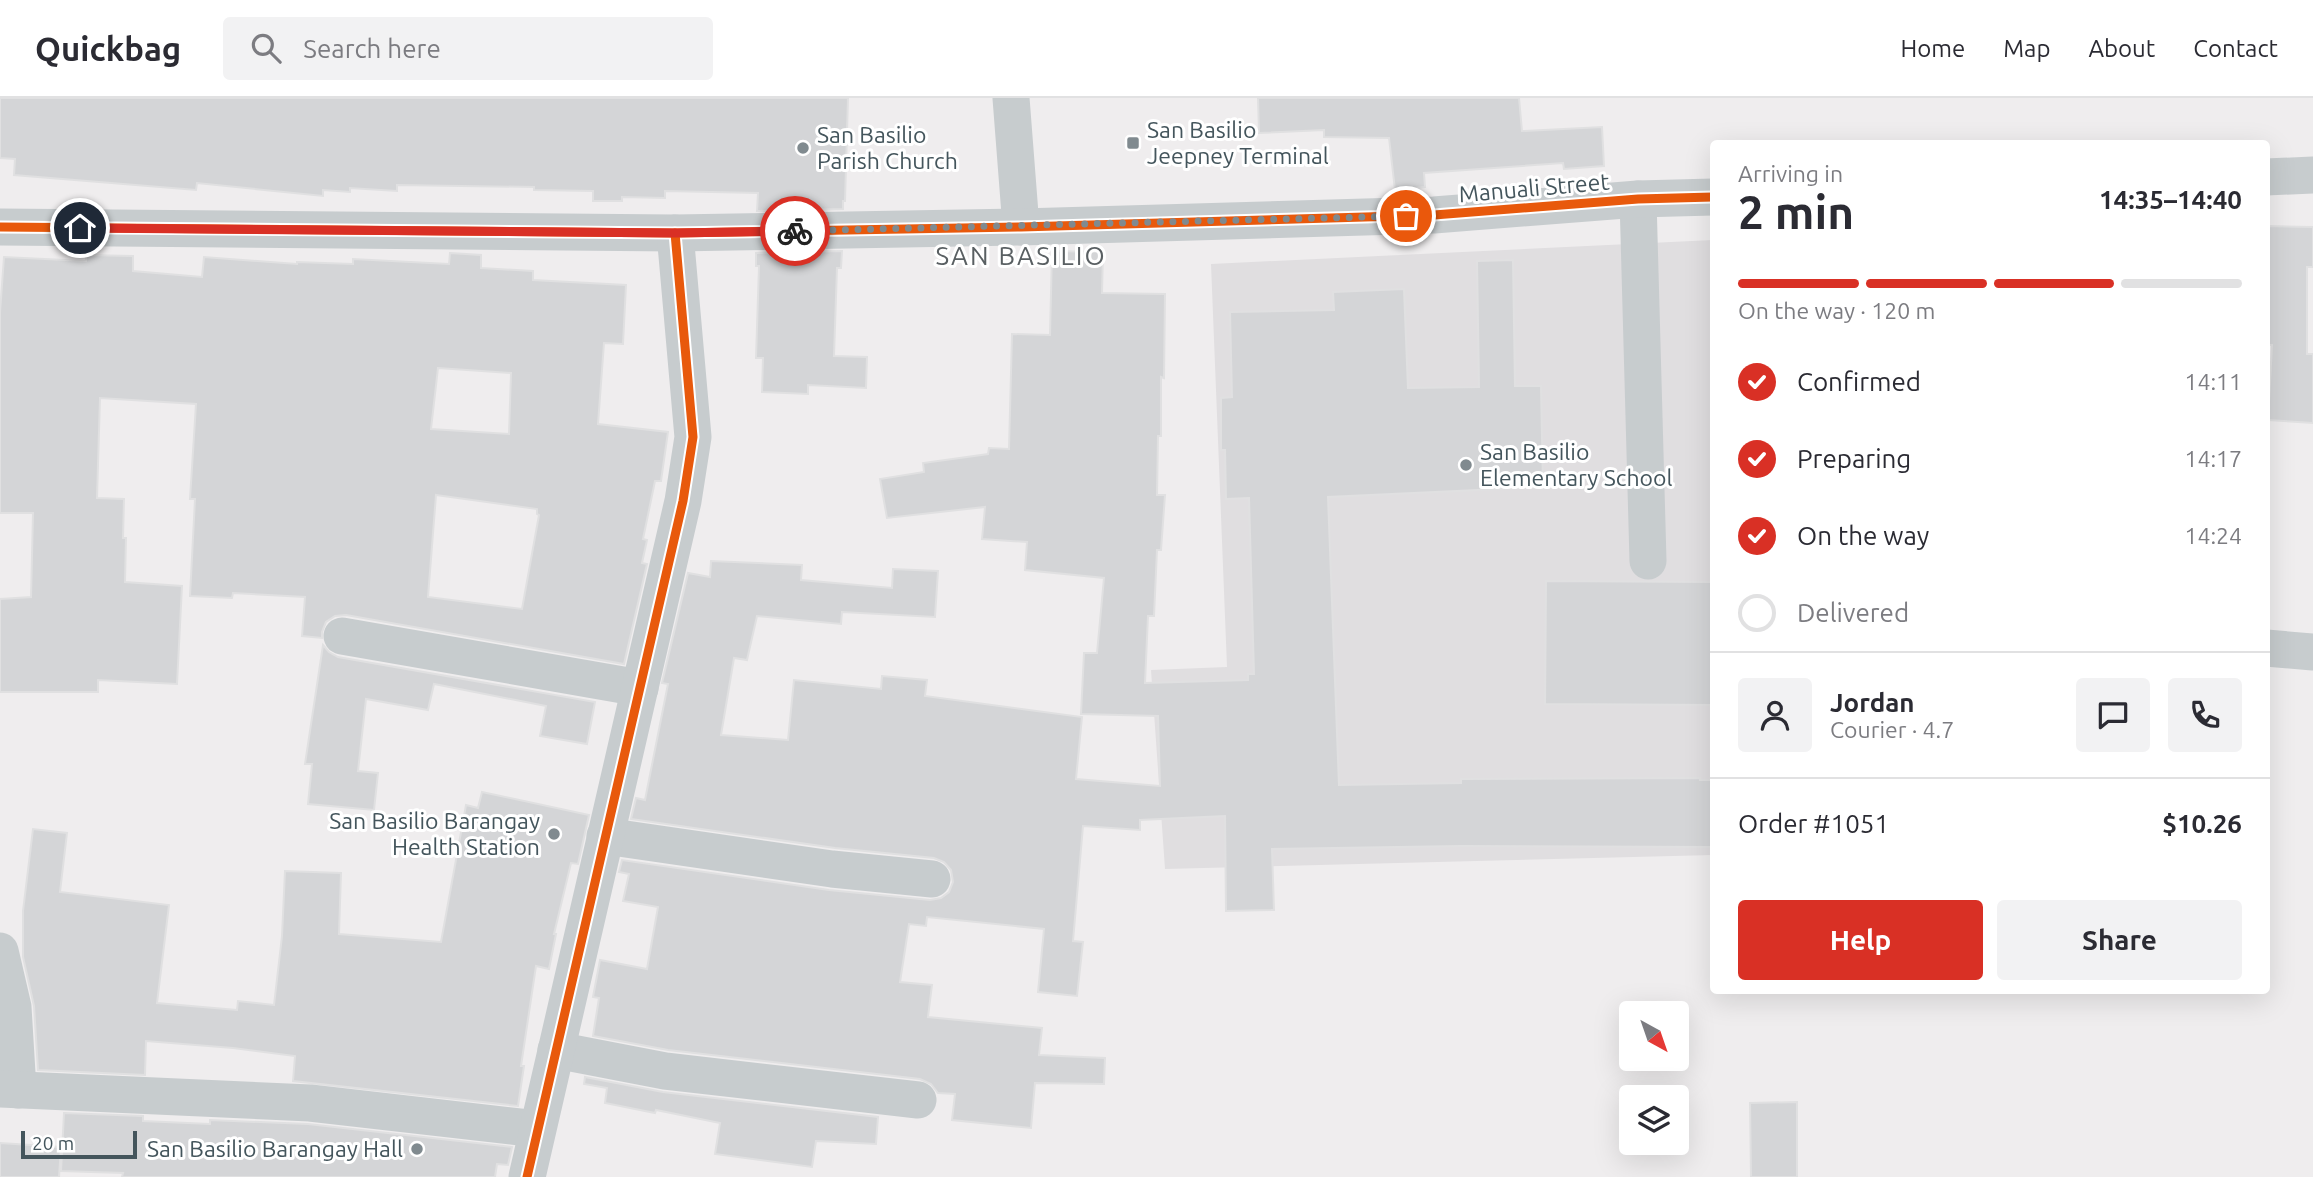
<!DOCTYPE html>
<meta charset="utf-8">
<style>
:root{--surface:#fff;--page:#f2f2f3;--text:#2b2b33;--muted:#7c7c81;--line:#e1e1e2;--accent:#d93025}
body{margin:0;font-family:Ubuntu,sans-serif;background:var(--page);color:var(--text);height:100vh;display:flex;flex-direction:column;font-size:26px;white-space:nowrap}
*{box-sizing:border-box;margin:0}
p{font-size:23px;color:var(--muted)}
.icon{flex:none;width:38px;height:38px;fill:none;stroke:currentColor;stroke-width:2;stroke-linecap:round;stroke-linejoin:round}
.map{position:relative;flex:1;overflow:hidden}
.sheet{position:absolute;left:1710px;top:42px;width:560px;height:854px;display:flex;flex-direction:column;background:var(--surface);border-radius:7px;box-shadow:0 7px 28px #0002}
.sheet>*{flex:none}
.needle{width:46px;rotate:140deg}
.fabs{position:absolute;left:1619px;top:903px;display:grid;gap:14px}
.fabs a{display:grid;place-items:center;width:70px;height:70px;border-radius:7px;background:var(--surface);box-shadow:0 7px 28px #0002;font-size:35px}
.scale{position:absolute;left:21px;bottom:18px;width:116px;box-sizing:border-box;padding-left:7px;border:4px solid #44555c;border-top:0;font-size:19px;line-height:24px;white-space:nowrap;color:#44555c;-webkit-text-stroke:5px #fff;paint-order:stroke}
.pin{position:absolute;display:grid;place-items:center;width:60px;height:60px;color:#fff;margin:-30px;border:4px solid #fff;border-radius:50%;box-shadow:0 2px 7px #0007}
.courier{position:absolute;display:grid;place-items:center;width:70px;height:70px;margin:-35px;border:5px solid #d93025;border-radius:50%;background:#fff;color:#222;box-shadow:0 2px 9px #0007}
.headline em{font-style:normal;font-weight:700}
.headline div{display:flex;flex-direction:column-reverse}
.headline{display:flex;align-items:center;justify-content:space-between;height:119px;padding:0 28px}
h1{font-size:46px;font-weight:700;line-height:52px}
.bar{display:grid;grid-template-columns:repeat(4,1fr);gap:10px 7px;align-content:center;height:84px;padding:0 28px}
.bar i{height:9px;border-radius:5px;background:var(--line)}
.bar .selected{background:var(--accent)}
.bar p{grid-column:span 4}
.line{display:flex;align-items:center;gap:18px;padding:0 28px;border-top:2px solid var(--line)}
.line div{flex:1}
.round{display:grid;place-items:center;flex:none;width:74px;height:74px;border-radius:7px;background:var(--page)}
ol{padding:0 28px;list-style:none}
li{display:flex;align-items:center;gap:21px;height:77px}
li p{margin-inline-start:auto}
li .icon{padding:7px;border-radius:50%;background:var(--accent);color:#fff;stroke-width:4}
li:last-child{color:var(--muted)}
li i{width:38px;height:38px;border:4px solid var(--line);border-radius:50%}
.cta{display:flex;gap:14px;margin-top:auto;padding:14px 28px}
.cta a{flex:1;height:80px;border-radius:7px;background:var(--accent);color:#fff;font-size:28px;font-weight:700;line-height:80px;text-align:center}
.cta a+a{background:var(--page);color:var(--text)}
header{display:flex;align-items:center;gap:42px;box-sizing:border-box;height:98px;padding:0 35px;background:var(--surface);border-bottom:2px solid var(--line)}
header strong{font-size:33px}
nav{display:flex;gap:38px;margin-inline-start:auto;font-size:24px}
.search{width:490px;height:63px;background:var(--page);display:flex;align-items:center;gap:18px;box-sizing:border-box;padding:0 24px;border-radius:7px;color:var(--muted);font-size:26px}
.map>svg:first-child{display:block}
</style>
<header>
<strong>Quickbag</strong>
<div class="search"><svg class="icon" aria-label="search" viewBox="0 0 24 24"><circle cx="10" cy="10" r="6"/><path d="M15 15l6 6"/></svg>Search here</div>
<nav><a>Home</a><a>Map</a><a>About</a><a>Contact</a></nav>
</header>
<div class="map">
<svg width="2313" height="1079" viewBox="0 0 2313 1079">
<rect width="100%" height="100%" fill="#efedee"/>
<path fill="#e0dee0" d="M1713 142V757L1165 771 1151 572 1227 569 1211 166Z"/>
<g fill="#d4d5d7" stroke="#e0e0e1" stroke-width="2" fill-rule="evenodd">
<path d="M0 0H848L845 103H843V111L757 113 758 95 665 93V100L622 99V103H593V93L534 92V89L397 87V93L350 90V94L323 92V98L197 85 196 92 14 77 15 61 0 60Z"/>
<path d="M1258 0H1519L1522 33 1602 29 1604 68 1564 71 1563 65 1424 75 1425 89 1395 92 1389 40 1324 39V32L1259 35Z"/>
<path d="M2266 128 2313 129V169H2307V256H2313V325L2268 322 2272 247H2266Z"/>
<path d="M842 153 841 170H837L834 258 867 259 866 290 808 287V296L762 294 763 260H756L759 168H756V155Z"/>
<path d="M1052 153 1103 154 1102 195 1165 196 1164 280 1161 279V338H1158L1157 397H1165L1161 452H1157L1154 518H1148L1145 585 1248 582V576H1254L1249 400 1226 401 1225 352H1221V300L1232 299 1230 214 1334 212 1333 194 1404 191 1408 290 1479 289 1477 163 1513 162 1515 288H1541L1543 389 1328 399 1339 687 1461 685V681L1700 680V682H1713V749L1461 748 1272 751 1274 812 1226 813 1225 718 1140 722V732L1083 728 1073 843 1083 844 1077 898 1038 894 1044 831 927 819 926 828 909 826 900 884 932 887 928 919 1042 930 1039 957 1105 960 1104 986 1035 985 1031 1030 952 1022 955 996 938 995 931 986 920 981 668 952 593 938 599 900 593 899 600 862 647 871 658 809 623 803 629 776 619 774 622 762 829 792 930 802 941 800 949 794 953 784 951 772 944 764 934 760 835 750 631 721 636 700 645 702 668 586 662 585 688 475 710 479 711 463 802 467 801 482 892 490 893 471 938 473 935 519 842 514 841 526 757 518 747 562 734 560 721 637 788 642 794 582 881 591 882 578 927 582 925 598 1082 619 1076 681 1160 688 1158 618 1081 616 1084 555H1097L1104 480 1025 472 1027 444 982 441 985 409 887 420 880 381 924 374 923 365 988 356 989 350 1009 351 1012 236 1050 237Z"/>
<path d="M450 155 481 157V170L533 173V182L626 187 623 246 604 245 598 326 668 334 661 383H655L643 441 647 442 642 465 647 466 624 566 346 517 335 518 326 524 322 534V540L302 538 305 499 233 495 232 500 190 498 195 401H190L196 306 100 300 97 400 124 401 123 440H126L125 484 182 488 177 586 98 582V594H0V501L31 499 33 415H0V214L4 159 86 163V157L133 158V173L202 179 204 159 297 166V164L353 166V161L449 166ZM438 270 511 275 509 336 431 331ZM436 397 537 411V416L539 417 522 511 428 499Z"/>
<path d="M1546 483 1713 484V607L1545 606Z"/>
<path d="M323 547 329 554 338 559 595 604 587 646 540 638 546 608 434 586 428 612 366 601 358 673 378 675 374 712 308 706 312 666H305Z"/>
<path d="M482 694 589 717 578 766 571 765 554 836H556L549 871 536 868 521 968H524L518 1008 293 983 295 958 233 950 146 943 145 977 38 972 34 908 23 859V813L33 731 67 735 60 794 169 807 157 905 237 912 238 903 274 907 282 838 285 773 341 775 339 836 441 844 466 707 478 710Z"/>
<path d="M585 979 663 994 878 1019 876 1046 816 1043 812 1069 715 1056 720 1025 656 1012 655 1015 605 1005 607 990 584 986Z"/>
<path d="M1797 1004V1079H1751L1750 1005Z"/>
<path d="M64 1015 143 1018V1023L210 1026V1022L308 1026 512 1049 508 1067 497 1066 495 1079H122L123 1075 61 1073Z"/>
<path d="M0 1045 61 1049 59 1079H0Z"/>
</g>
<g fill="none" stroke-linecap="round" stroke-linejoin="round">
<g stroke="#c7ccce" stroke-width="37">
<path d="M1011 0 1021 129"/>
<path d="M2266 79 2313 77"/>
<path d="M1638 101 1648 463"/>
<path d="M0 129 675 135 1021 129 1434 117 1638 101 1713 99"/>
<path d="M342 538 640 590"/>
<path d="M2266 550 2313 554"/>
<path d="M605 738 832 771 932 781"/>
<path d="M0 853 13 909 18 992"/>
<path d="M556 952 665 973 918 1002"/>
<path d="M0 991 310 1005 537 1031"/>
<path d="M527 1079 683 403 693 339 675 135"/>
</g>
<g stroke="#fff" stroke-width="13">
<g id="cycleway">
<path d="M0 129 675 135 1021 129 1434 117 1638 101 1713 99"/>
<path d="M527 1079 683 403 693 339 675 135"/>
</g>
</g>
<use href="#cycleway" stroke="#e8590c" stroke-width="9"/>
</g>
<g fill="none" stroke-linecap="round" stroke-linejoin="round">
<path stroke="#808a8f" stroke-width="7" stroke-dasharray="0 12.6" d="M795 133 1406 118"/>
<path stroke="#d93025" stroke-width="9" d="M80 130 676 135 795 133"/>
</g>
<g fill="#808a8f" stroke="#fff" stroke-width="2.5">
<rect x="1126" y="38" width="14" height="14" rx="3.5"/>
<circle cx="803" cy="50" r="7"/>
<circle cx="1466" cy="367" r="7"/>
<circle cx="554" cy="736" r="7"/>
<circle cx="417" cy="1051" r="7"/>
</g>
<g text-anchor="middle" stroke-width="6" stroke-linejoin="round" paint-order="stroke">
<g font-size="23" fill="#44555c" stroke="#fff" text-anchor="start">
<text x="1147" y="40">San Basilio<tspan x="1147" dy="26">Jeepney Terminal</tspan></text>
<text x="817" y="45">San Basilio<tspan x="817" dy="26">Parish Church</tspan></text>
<text x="1480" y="362">San Basilio<tspan x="1480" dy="26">Elementary School</tspan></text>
<text x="540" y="731" text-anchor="end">San Basilio Barangay<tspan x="540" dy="26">Health Station</tspan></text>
<text x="403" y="1059" text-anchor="end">San Basilio Barangay Hall</text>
</g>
<g font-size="23" fill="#44555c" stroke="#fff">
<text transform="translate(1534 90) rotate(-5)" y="8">Manuali Street</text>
</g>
<g font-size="26" letter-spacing="2" fill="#595f62" stroke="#fff">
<text x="1021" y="167">SAN BASILIO</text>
</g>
</g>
</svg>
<div class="fabs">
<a><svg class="needle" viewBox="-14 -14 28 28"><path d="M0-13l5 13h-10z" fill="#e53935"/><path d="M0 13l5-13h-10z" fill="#7c7c81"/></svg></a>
<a><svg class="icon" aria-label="layers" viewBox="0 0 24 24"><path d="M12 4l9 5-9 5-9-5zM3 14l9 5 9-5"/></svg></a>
</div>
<div class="scale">20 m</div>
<div class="pin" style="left:1406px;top:118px;background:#ea580c"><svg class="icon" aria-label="bag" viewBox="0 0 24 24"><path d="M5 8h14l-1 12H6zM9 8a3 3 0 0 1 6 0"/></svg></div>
<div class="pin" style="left:80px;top:130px;background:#1f2937"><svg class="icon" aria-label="home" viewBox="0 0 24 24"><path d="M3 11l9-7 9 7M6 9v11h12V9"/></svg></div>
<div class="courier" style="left:795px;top:133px"><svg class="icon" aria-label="bike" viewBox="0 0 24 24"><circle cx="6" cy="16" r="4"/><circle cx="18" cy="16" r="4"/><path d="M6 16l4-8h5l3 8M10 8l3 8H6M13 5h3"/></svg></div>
<section class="sheet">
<div class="headline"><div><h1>2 min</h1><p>Arriving in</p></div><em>14:35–14:40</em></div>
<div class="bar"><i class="selected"></i><i class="selected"></i><i class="selected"></i><i></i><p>On the way · 120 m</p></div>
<ol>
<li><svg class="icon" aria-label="check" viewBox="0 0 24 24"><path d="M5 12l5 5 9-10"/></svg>Confirmed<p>14:11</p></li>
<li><svg class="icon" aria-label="check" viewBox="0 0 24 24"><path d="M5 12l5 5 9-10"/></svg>Preparing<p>14:17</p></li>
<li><svg class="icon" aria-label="check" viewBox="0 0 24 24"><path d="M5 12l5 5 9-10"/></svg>On the way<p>14:24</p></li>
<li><i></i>Delivered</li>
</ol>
<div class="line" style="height:126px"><a class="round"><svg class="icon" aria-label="person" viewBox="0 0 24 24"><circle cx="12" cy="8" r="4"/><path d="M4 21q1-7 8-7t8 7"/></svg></a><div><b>Jordan</b><p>Courier · 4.7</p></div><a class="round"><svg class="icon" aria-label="chat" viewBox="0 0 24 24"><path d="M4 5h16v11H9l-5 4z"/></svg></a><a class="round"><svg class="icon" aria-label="phone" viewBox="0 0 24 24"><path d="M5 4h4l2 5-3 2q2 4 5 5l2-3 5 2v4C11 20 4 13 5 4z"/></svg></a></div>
<div class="line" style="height:91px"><div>Order #1051</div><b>$10.26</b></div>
<div class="cta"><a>Help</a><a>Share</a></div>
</section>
</div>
